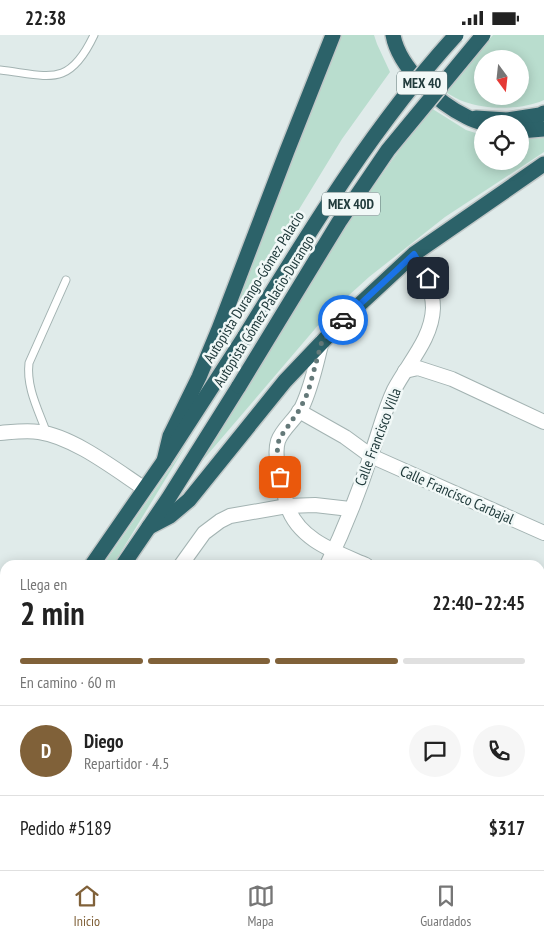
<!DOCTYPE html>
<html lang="es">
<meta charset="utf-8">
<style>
:root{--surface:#fff;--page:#f6f6f6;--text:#222;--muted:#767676;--line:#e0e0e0;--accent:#806139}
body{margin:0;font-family:"PT Sans Narrow",sans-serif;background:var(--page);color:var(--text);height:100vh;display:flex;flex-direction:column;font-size:19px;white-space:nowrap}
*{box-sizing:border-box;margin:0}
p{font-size:16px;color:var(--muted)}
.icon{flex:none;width:28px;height:28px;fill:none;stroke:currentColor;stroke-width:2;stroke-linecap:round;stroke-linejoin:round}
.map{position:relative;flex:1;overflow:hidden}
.sheet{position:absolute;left:0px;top:525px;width:545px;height:310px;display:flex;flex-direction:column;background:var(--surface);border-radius:15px 15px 0 0;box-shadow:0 2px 12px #0003}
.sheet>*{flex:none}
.needle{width:32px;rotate:165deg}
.buttons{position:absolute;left:474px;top:15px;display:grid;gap:10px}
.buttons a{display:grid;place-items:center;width:55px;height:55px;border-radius:50%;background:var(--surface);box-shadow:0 2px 12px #0003;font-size:25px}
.pin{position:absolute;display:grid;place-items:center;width:42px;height:42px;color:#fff;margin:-21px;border-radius:10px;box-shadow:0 2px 8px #0006}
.courier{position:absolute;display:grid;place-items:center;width:50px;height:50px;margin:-25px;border:4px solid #1a73e8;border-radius:50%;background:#fff;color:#222;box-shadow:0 1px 6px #0007}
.head em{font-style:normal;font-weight:800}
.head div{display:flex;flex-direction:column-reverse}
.head{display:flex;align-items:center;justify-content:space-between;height:85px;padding:0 20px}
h1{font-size:32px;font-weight:800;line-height:38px}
.bar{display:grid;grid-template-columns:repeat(4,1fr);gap:8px 5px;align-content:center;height:60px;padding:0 20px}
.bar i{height:6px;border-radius:4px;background:var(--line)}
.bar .current{background:var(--accent)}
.bar p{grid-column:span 4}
.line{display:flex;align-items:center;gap:12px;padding:0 20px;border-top:1px solid var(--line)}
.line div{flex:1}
.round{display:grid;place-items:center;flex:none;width:52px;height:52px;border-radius:26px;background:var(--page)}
.status{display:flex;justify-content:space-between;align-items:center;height:35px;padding:0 25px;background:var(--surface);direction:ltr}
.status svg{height:14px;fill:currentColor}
.menu{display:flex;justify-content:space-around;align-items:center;height:70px;border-top:1px solid var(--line);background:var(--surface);font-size:14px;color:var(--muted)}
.menu a{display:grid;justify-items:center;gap:2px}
.menu .current{color:var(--accent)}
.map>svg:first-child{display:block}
</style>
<div class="status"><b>22:38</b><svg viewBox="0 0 49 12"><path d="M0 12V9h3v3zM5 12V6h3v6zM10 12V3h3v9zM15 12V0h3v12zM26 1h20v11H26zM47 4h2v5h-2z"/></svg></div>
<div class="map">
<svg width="544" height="835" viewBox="0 0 544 835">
<rect width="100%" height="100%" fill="#e0ebea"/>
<g fill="#b9ddce" fill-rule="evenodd">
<path d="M338 0H374L377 9 390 37 342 104 218 307Z"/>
<path d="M493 0H544V65C522 75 488 75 465 67 458 65 451 60 444 56ZM482 24H520V61H482Z"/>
<path d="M431 73 466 95 482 100V126H520V104L544 103V117L445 182 369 242 326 281 185 446C264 320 340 191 431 73Z"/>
<path d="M187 409 113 530H103Z"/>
</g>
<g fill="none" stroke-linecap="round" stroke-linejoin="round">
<g stroke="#a3b3b2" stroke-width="9">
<g id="lane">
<path d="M0 35C50 41 69 53 94 0"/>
<path d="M47 399C39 376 26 353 29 328L66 245"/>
</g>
</g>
<g stroke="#a3b3b2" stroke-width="16">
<g id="street">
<path d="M322 306C316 329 312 351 302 372 296 384 282 394 278 406 274 419 279 436 282 448 284 455 285 463 287 470 298 505 336 517 366 530"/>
<path d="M405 336 418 333 452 344 544 387"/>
<path d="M299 376 345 402 371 421 544 498"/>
<path d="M0 398C13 397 26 395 39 397 74 402 116 435 145 454"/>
<path d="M181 530 204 498 220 486 230 481 287 471 315 470 350 474"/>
<path d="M327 530C344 495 359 457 371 420 379 398 384 376 394 355 408 328 432 304 433 273 433 253 423 236 414 219"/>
<path d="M540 570 544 561"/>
<path d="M0 753 5 747"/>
<path d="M0 782C5 790 5 795 0 803"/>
<path d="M540 826 544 817"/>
<path d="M45 830 56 835"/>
<path d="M299 830 310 835"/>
<path d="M194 835 196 830"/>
<path d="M418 835 420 830"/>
</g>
</g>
<g stroke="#c1c8c8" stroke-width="18">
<g id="highway">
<path d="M393 0C399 33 438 68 467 82 473 85 479 87 485 89"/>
<path d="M476 83 507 85 540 80 544 78"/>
<path d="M520 96 544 94"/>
<path d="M164 426 170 401 199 342 219 294 287 116 333 0"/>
<path d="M149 492 170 481 189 465 285 346 345 283 414 219 544 129"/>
<path d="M92 530 164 426 245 301"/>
<path d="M123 530 168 464 239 351"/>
<path d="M0 647 5 641"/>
<path d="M0 702 5 696"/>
</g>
</g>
<path stroke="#80afb0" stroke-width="2.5" stroke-dasharray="2.5 4" stroke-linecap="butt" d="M540 791 544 793"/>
<use href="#lane" stroke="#fff" stroke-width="7"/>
<use href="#street" stroke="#fff" stroke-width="14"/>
<use href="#highway" stroke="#2c6269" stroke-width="15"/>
<g stroke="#5b7678" stroke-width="5.5">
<g id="rail">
<path d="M540 690 544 681"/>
<path d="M478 835 480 830"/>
</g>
</g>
<use href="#rail" stroke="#f1f8f7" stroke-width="4" stroke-dasharray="11" stroke-linecap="butt"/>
<g stroke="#c1c8c8" stroke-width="18" stroke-linecap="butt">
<g id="highway-bridge">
<path d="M245 301C309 197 373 91 456 0"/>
<path d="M239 351 339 187 388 115 483 0"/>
</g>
</g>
<use href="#highway-bridge" stroke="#2c6269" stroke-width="15"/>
</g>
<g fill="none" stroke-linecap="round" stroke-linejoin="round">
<path stroke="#647979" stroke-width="5" stroke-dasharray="0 9" d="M280 442 277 418 279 404 300 374 308 357 322 306 343 285"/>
<path stroke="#1a73e8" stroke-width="6" d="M343 285 414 219 428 243"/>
</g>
<g text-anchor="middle" stroke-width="5" stroke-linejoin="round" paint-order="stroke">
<g fill="#f1f8f7" stroke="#5f7474" stroke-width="1">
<rect x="397" y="36.5" width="50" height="23" rx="4"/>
<rect x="322" y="157.5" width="58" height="23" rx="4"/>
</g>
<g font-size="14" font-weight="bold" fill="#213b3c">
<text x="422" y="53">MEX 40</text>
<text x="351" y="174">MEX 40D</text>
</g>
<g font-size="15" fill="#213b3c" stroke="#f1f8f7">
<text transform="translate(254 252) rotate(-58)" y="5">Autopista Durango-Gómez Palacio</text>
<text transform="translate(264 276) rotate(-58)" y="5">Autopista Gómez Palacio-Durango</text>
<text transform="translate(378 402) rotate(-69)" y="5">Calle Francisco Villa</text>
<text transform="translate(457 460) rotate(24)" y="5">Calle Francisco Carbajal</text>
</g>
</g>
</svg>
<div class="buttons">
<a><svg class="needle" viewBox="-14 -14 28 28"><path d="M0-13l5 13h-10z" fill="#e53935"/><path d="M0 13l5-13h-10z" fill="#767676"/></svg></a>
<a><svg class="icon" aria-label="locate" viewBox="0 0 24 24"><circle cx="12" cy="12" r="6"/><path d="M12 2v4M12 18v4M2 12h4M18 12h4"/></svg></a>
</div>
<div class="pin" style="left:280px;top:442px;background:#ea580c"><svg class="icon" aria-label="bag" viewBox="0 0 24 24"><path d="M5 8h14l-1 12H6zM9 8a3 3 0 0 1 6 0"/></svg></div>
<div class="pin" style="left:428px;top:243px;background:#1f2937"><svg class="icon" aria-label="home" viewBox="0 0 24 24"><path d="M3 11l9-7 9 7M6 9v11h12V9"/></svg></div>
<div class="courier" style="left:343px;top:285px"><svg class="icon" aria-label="car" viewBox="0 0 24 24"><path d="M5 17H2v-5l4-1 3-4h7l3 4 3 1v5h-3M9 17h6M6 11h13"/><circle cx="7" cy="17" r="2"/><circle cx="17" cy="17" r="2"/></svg></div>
<section class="sheet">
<div class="head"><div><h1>2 min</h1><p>Llega en</p></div><em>22:40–22:45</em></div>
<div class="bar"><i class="current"></i><i class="current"></i><i class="current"></i><i></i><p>En camino · 60 m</p></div>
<div class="line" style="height:90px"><b class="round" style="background:var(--accent);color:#fff">D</b><div><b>Diego</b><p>Repartidor · 4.5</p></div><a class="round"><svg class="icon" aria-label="chat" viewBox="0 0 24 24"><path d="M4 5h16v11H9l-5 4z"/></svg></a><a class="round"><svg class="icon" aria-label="phone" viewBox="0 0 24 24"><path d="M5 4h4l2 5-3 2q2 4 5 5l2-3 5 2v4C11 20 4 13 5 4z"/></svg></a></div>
<div class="line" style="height:65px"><div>Pedido #5189</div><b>$317</b></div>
</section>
</div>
<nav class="menu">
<a class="current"><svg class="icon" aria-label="home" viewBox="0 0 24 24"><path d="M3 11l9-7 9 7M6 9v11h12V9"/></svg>Inicio</a>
<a><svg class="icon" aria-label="map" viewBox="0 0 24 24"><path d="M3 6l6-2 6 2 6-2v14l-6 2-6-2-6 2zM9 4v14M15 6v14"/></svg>Mapa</a>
<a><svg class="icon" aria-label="saved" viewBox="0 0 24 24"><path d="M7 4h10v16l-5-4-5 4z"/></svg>Guardados</a>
</nav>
